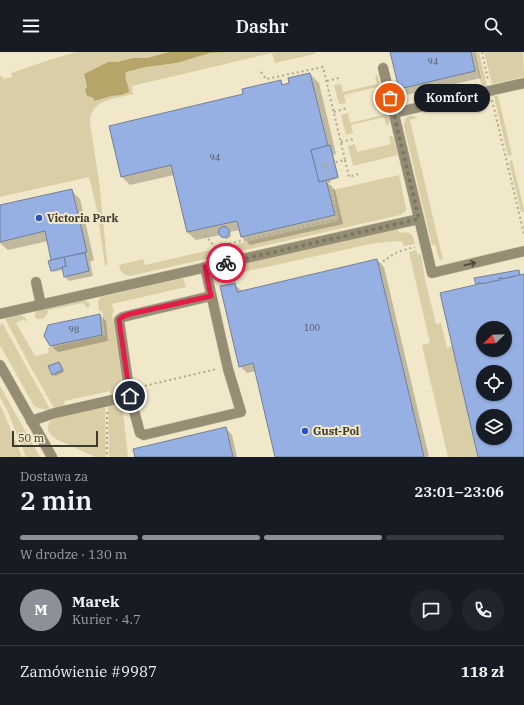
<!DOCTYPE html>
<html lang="pl">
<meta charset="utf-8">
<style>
:root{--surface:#171b24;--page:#20242c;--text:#f1f3f6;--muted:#9ea1a6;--line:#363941;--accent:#8c9099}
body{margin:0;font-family:"IBM Plex Serif",serif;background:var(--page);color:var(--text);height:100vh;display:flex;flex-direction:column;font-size:15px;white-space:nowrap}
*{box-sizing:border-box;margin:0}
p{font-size:13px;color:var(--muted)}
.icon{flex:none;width:22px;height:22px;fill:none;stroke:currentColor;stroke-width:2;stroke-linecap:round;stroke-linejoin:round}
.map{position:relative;height:405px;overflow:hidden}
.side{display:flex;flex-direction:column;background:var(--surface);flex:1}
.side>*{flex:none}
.needle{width:26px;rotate:247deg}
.buttons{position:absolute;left:476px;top:269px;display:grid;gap:8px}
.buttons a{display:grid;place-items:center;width:36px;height:36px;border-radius:50%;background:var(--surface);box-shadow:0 1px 3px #0004;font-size:20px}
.scale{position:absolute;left:12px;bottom:10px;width:86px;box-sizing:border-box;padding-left:4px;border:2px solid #3c392d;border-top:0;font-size:11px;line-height:14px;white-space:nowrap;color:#3c392d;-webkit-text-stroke:3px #f1e8c9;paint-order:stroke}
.pin{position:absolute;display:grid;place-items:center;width:34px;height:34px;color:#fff;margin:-17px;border:2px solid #fff;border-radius:50%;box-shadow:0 1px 4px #0007}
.courier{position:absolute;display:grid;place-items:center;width:40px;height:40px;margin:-20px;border:3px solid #e11d48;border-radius:50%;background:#fff;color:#222;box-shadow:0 1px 5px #0007}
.bubble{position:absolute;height:28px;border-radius:14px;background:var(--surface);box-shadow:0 1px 3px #0004;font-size:13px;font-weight:600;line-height:28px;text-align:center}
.head em{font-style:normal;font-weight:600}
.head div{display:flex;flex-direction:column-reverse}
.head{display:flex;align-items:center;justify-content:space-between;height:68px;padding:0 20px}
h1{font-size:26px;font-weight:600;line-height:30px}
.bar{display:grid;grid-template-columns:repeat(4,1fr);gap:6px 4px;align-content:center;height:48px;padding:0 20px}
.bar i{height:5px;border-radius:3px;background:var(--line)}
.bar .on{background:var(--accent)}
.bar p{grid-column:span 4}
.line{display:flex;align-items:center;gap:10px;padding:0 20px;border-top:1px solid var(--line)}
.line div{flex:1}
.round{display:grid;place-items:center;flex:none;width:42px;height:42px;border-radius:21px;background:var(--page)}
header{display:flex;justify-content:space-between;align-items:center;height:52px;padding:0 20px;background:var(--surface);font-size:18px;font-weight:600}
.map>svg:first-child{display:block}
</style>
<header><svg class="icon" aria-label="menu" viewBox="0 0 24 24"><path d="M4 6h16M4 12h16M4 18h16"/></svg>Dashr<svg class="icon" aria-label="search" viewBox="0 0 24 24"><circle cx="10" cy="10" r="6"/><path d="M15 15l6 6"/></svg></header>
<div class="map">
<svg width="524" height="405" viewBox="0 0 524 405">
<rect width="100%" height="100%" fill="#f1e8c9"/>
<g fill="#dacea6">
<path d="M76 0H169L147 6H133L117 10H108L84 22C85 32 88 41 96 49L112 44 121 43 129 36 125 27 126 20 146 15 177 11 210 1 227 0H315V2L275 11 272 1 132 34 133 42C115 47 90 47 90 71L99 129 107 208V213H105L97 158 89 125 0 145V24H2L4 27 12 25 11 21 49 8Z"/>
<path d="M474 0H479L487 34H484L481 32Z"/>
<path d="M484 0H523L524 25 492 32Z"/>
<path d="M377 23 378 24 382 42V43H380L379 42 377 35 344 43 346 51 339 52 334 33 341 32 343 40 377 32 375 25Z"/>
<path d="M494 44H498L512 103 508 104Z"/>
<path d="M384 53C388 58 390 67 389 73H386L384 65 351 73 353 81 346 83 341 63 348 61 350 71 384 63 382 55Z"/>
<path d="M409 64H414L417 66 410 68 443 208 439 207 435 192 432 193 404 74C404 69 405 66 409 64Z"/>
<path d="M390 84H392L394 87 398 103 353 114 348 94 355 92 357 100 391 92 389 85Z"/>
<path d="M512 108 524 158V160H521L509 109Z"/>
<path d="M399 123 406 156V159L400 163 130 224C123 223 120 219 119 213L143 207 145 213 314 174 339 169 333 138Z"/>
<path d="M398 177 399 181C410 179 413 181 415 192L404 194 402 190 398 189 375 191 221 225H219L217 222 218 219 222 217Z"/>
<path d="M416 198 418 203 421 202 425 227 436 272 441 271 447 296 452 294 478 405H448L422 293 430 291 409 200Z"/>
<path d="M183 226 186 235 112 252 114 260 112 261 121 321 122 334 119 340 111 343 110 339 64 349 65 354 54 356 30 314 5 267C13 265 22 259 27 268L26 270 24 267 16 271 35 304 49 301 48 296 105 283 102 259H99L98 249 101 245Z"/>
<path d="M84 248C87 249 90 250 90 254L87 256 83 251 48 258 47 263 43 267H38L35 265V261L37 259Z"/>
<path d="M2 270 27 316 50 357C44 358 40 357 34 354L0 293V274Z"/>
<path d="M0 334 40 405H26L8 360 0 345Z"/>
<path d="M122 351 128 405H109L108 354Z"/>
<path d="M0 353 4 361 22 405H1L0 403Z"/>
<path d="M105 354 106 405H95L56 387C50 383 44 375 51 369 56 364 96 357 105 354Z"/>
</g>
<path fill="#b6a569" d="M169 0H227L210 1 177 11 146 15 126 20C124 30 129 31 129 40L121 43 112 44 95 49 92 45 87 44 85 38 87 35 84 22 108 10H117L133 6H147Z"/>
<g fill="#0003">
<path d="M391 0H475L481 26 406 43 400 37Z"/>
<path d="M310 22 319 31 336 102 333 103 339 126 327 130 335 138 343 172 250 193 242 185 240 178 230 180 231 184 229 186 226 187 221 183 196 188 187 180 174 123 130 133 122 125 244 43 280 29 284 33Z"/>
<path d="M71 138 80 147 94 208 90 210 93 224 69 229 65 225 63 218 53 220 52 219 62 217 52 209 48 189 8 198 0 191V154Z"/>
<path d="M377 208 384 215 429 405H276L256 319 247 321 240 314 234 232 241 238V240Z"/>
<path d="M100 263 106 269 108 289 58 300 51 294 45 284Z"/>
<path d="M59 311 61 313 64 320 55 324 53 322Z"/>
<path d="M226 376 232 383 237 405H136Z"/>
</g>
<g fill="#96b0e4" stroke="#727f98" fill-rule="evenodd">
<path d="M390 0H471L475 19 399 37Z"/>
<path d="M310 21 328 94 311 98 319 130 326 128 335 163 241 185 237 169 187 180 171 113 121 125 109 74 243 42 242 37 281 28 282 33 289 31 288 26Z"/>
<path d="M330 93 338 125 319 130 311 98Z"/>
<path d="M72 137 87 200 51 208 45 179 0 190V153Z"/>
<circle cx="224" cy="180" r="5.5"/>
<path d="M85 201 89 219 64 225 62 215 66 214 64 205Z"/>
<path d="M64 205 66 214 62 215V216L51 219 48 209Z"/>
<path d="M377 207 424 405H275L253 311 239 315 220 234 235 231 237 240Z"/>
<path d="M519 218 520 223 502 227V226H499L500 228 481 232V231H478L479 232 476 233 474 226Z"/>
<path d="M524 222V405H478L440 241 479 232 478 231H481V232L500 228 499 226H502V227ZM483 276H505V298H483ZM483 320H505V342H483ZM483 364H505V386H483Z"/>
<path d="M100 262 102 283 50 294 44 284 48 273Z"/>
<path d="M59 310 63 318 52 323 48 314Z"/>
<path d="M226 375 233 405H135L133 397Z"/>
</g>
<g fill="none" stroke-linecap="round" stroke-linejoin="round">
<g stroke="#cdc5aa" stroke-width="11">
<g id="minor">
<path d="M383 16 432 221 524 199"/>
<path d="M394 61 524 31"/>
<path d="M205 215 228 317 241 360 144 383 140 381 130 344 119 268 123 265 131 263 211 244"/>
<path d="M36 230 41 253"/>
<path d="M0 262 419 167"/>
<path d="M0 313 52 405"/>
<path d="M31 369 55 361 130 344"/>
</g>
</g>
<g stroke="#aea890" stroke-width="2" stroke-dasharray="2 3" stroke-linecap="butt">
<path d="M482 0 488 28"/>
<path d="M261 20 266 27 323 15 345 108 315 115"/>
<path d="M327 29 339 26"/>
<path d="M492 48 524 182"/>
<path d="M334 60 347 56"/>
<path d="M341 90 354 87"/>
<path d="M345 108 349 125 358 122"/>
<path d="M205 183 215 195 314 172 338 168 325 112"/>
<path d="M379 213C392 202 398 199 415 195"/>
<path d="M140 335 217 317"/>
<path d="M107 360V405"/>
</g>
<use href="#minor" stroke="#958e75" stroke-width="10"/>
</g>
<defs><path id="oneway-shaft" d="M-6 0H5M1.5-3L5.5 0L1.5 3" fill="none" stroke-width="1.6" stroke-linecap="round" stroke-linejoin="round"/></defs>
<use stroke="#4e4a3b" href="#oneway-shaft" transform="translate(470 212) rotate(-13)"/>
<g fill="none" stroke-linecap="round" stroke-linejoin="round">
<path stroke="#7b7664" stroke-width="4" stroke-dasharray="0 7.2" d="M226 211 419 167 390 46"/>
<path stroke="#e11d48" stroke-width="5" d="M130 344 119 268C122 264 126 264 130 262L211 244 205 215 226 211"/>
</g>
<g fill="#2853c2" stroke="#f1e8c9" stroke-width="1.5">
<circle cx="39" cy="166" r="4"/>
<circle cx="305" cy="379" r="4"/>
</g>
<g text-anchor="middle" stroke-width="4" stroke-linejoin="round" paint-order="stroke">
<g font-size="9" fill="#52575b">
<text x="433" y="13">94</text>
<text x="215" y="109">94</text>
<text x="312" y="279">100</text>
<text x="74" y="281">98</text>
</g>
<g font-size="11" font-weight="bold" fill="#3c392d" stroke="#f1e8c9" text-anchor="start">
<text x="47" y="170">Victoria Park</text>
<text x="313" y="383">Gust-Pol</text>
</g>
</g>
</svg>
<div class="buttons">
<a><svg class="needle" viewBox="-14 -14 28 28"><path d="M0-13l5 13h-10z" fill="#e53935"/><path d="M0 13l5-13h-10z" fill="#9ea1a6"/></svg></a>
<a><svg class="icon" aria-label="locate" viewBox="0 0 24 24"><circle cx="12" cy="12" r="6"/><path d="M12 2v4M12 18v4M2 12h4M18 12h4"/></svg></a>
<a><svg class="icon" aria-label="layers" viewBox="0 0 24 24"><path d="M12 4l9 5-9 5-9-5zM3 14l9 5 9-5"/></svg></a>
</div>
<div class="scale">50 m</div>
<div class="pin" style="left:390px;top:46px;background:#ea580c"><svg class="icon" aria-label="bag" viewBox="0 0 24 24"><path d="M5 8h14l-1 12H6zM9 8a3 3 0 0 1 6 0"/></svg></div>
<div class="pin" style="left:130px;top:344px;background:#1f2937"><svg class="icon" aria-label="home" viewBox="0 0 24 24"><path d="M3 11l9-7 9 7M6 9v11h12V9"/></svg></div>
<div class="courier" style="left:226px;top:211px"><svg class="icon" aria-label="bike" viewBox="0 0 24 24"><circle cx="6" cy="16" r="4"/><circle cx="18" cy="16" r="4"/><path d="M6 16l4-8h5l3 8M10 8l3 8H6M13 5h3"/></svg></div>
<div class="bubble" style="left:414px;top:32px;width:76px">Komfort</div>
</div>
<section class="side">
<div class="head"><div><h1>2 min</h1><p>Dostawa za</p></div><em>23:01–23:06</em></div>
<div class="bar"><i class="on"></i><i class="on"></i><i class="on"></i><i></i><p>W drodze · 130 m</p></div>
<div class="line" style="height:72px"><b class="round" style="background:var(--accent);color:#fff">M</b><div><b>Marek</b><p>Kurier · 4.7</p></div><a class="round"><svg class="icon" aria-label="chat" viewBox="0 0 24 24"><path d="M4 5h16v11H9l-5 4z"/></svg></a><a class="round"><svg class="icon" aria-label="phone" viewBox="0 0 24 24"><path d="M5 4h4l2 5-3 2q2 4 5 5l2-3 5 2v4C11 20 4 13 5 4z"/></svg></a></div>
<div class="line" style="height:52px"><div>Zamówienie #9987</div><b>118 zł</b></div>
</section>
